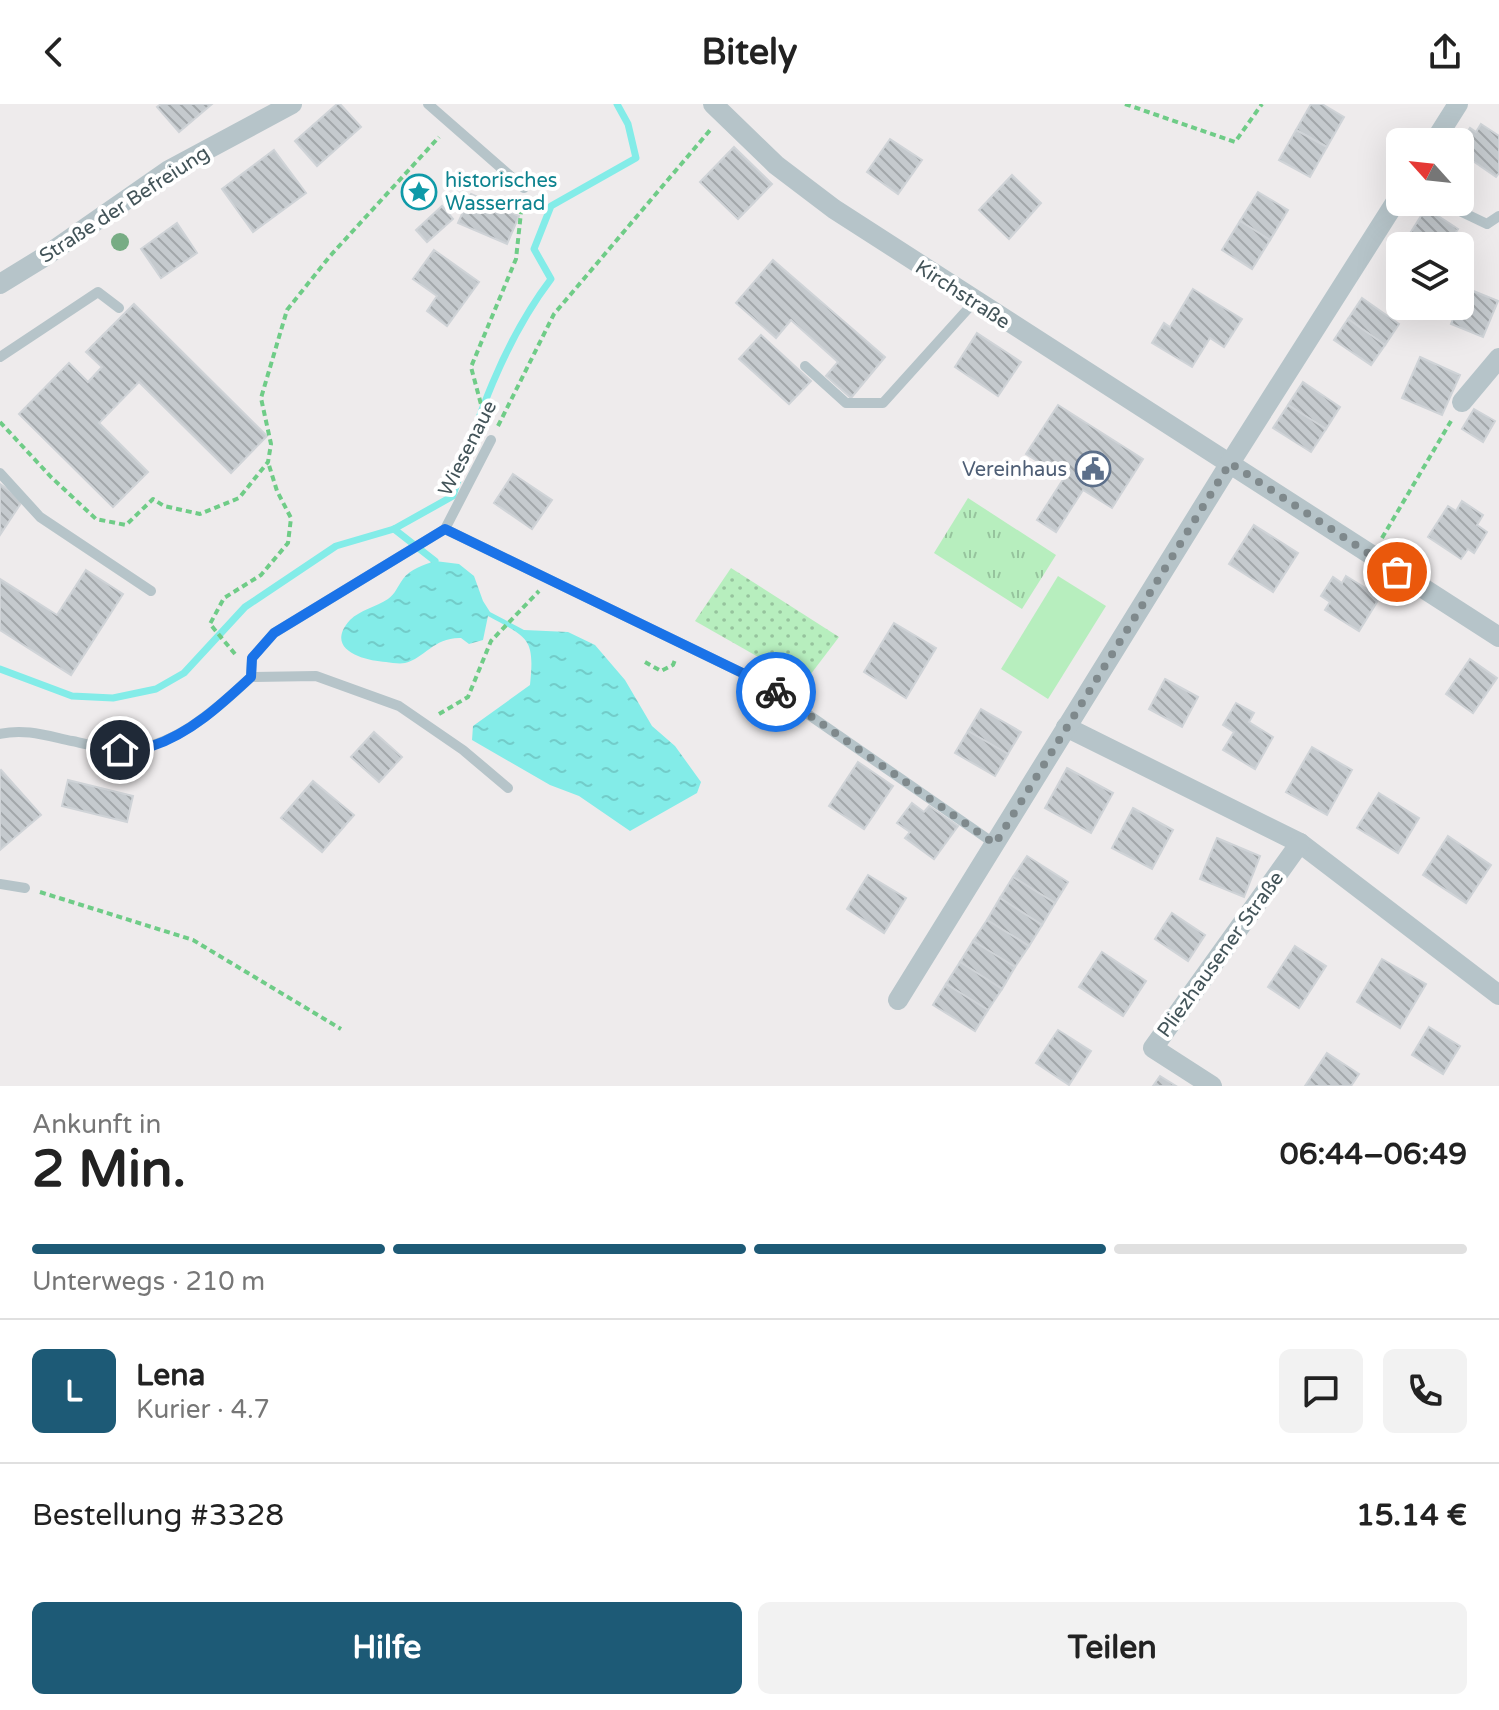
<!DOCTYPE html>
<html lang="de">
<meta charset="utf-8">
<style>
:root{--surface:#fff;--page:#f2f2f2;--text:#222;--muted:#767676;--line:#e0e0e0;--accent:#1d5a76}
body{margin:0;font-family:"Varela Round",sans-serif;background:var(--page);color:var(--text);height:100vh;display:flex;flex-direction:column;font-size:30px;white-space:nowrap}
*{box-sizing:border-box;margin:0}
p{font-size:26px;color:var(--muted)}
.icon{flex:none;width:44px;height:44px;fill:none;stroke:currentColor;stroke-width:2;stroke-linecap:round;stroke-linejoin:round}
.map{position:relative;height:982px;overflow:hidden}
.details{display:flex;flex-direction:column;background:var(--surface);flex:1}
.details>*{flex:none}
.needle{width:52px;rotate:297deg}
.tools{position:absolute;left:1386px;top:24px;display:grid;gap:16px}
.tools a{display:grid;place-items:center;width:88px;height:88px;border-radius:12px;background:var(--surface);box-shadow:0 8px 32px #0002;font-size:40px}
.pin{position:absolute;display:grid;place-items:center;width:68px;height:68px;color:#fff;margin:-34px;border:4px solid #fff;border-radius:50%;box-shadow:0 2px 8px #0007}
.courier{position:absolute;display:grid;place-items:center;width:80px;height:80px;margin:-40px;border:6px solid #1a73e8;border-radius:50%;background:#fff;color:#222;box-shadow:0 2px 10px #0007}
.head em{font-style:normal;font-weight:800}
.head div{display:flex;flex-direction:column-reverse}
.head{display:flex;align-items:center;justify-content:space-between;height:136px;padding:0 32px}
h1{font-size:52px;font-weight:800;line-height:60px}
.bar{display:grid;grid-template-columns:repeat(4,1fr);gap:12px 8px;align-content:center;height:96px;padding:0 32px}
.bar i{height:10px;border-radius:6px;background:var(--line)}
.bar .selected{background:var(--accent)}
.bar p{grid-column:span 4}
.line{display:flex;align-items:center;gap:20px;padding:0 32px;border-top:2px solid var(--line)}
.line div{flex:1}
.round{display:grid;place-items:center;flex:none;width:84px;height:84px;border-radius:12px;background:var(--page)}
.action{display:flex;gap:16px;margin-top:auto;padding:16px 32px}
.action a{flex:1;height:92px;border-radius:12px;background:var(--accent);color:#fff;font-size:32px;font-weight:800;line-height:92px;text-align:center}
.action a+a{background:var(--page);color:var(--text)}
header{display:flex;justify-content:space-between;align-items:center;height:104px;padding:0 32px;background:var(--surface);font-size:36px;font-weight:800}
.map>svg:first-child{display:block}
</style>
<header><svg class="icon" aria-label="back" viewBox="0 0 24 24"><path d="M15 5l-7 7 7 7"/></svg>Bitely<svg class="icon" aria-label="share" viewBox="0 0 24 24"><path d="M12 15V3M7 8l5-5 5 5M5 13v7h14v-7"/></svg></header>
<div class="map">
<svg width="1499" height="982" viewBox="0 0 1499 982">
<defs>
<pattern id="grass-tufts" width="24" height="20" patternUnits="userSpaceOnUse" patternTransform="scale(2)"><rect width="24" height="20" fill="#b7eebe"/><path d="M3 7l-1-3M5 7V3M7 7l1-3M15 17l-1-3M17 17v-4M19 17l1-3" fill="none" stroke="#96c39d"/></pattern>
<pattern id="garden-dots" width="8" height="8" patternUnits="userSpaceOnUse" patternTransform="scale(2)"><rect width="8" height="8" fill="#b7eebe"/><path d="M2 2h.1M6 6h.1" fill="none" stroke="#96c39d" stroke-width="1.8" stroke-linecap="round"/></pattern>
<pattern id="water-ripples" width="26" height="14" patternUnits="userSpaceOnUse" patternTransform="scale(2)"><rect width="26" height="14" fill="#83ece8"/><path d="M2 4q2-2 4 0t4 0M15 11q2-2 4 0t4 0" fill="none" stroke="#72ccc9"/></pattern>
<pattern id="building-back-hatch" width="6" height="6" patternUnits="userSpaceOnUse" patternTransform="scale(2)"><rect width="6" height="6" fill="#c5cace"/><path d="M-1 5l2 2M0 0l6 6M5-1l2 2" fill="none" stroke="#a2a7aa"/></pattern>
</defs>
<rect width="100%" height="100%" fill="#eeebec"/>
<path fill="url(#grass-tufts)" d="M968 394 1056 451 1022 505 934 449Z"/>
<path fill="url(#garden-dots)" d="M731 464 839 533 804 579 695 517Z"/>
<path fill="#b7eebe" d="M1058 472 1106 502 1048 595 1001 565Z"/>
<path fill="url(#water-ripples)" d="M435 457 459 460 474 472 483 497 490 508 524 526 568 528 595 541 625 576 652 622 675 642 701 678 697 689 630 727 579 692 550 681 472 636 473 622 530 581C535 533 528 534 488 512L483 536 469 540 461 534C434 533 425 554 405 559 400 560 392 559 386 558 365 557 323 546 350 516 360 506 376 503 388 495 396 489 397 483 403 475 410 465 424 461 435 457Z"/>
<g fill="none" stroke-linecap="round" stroke-linejoin="round">
<g stroke="#83ece8" stroke-width="7">
<path d="M394 425 435 457"/>
<path d="M0 565 72 592 113 594 156 585 184 569 245 503 336 442 394 425 453 392C476 317 503 238 551 175L534 145 551 102 636 54 628 20 617 0"/>
</g>
</g>
<g fill="url(#building-back-hatch)" stroke="#cfd3d7" stroke-width="2">
<path d="M161 0H212L179 28 157 3Z"/>
<path d="M337 0H340L361 23 317 62 295 37Z"/>
<path d="M1311 0H1322L1344 13 1327 43 1296 26Z"/>
<path d="M1481 20 1499 32V69L1496 73 1460 48V39L1470 24 1476 28Z"/>
<path d="M1296 26 1327 43 1310 73 1279 56Z"/>
<path d="M890 35 922 56 898 90 867 68Z"/>
<path d="M734 43 772 80 738 115 700 78Z"/>
<path d="M274 46 306 89 253 128 222 85Z"/>
<path d="M1012 71 1041 99 1009 135 979 106Z"/>
<path d="M1258 88 1288 106 1270 136 1240 117Z"/>
<path d="M471 90 519 112 507 140 458 119Z"/>
<path d="M442 102 453 115 427 138 416 126Z"/>
<path d="M1426 104 1458 125 1447 142H1410L1404 139Z"/>
<path d="M1240 117 1270 136 1252 165 1222 146Z"/>
<path d="M177 119 197 149 161 174 141 145Z"/>
<path d="M434 146 479 178 447 222 427 207 437 192 413 175Z"/>
<path d="M773 156 885 253 851 294 826 272 838 258 791 216 776 234 736 199Z"/>
<path d="M1466 184 1498 197 1483 233 1451 220Z"/>
<path d="M1193 185 1242 215 1224 243 1210 234 1192 263 1152 239 1164 219 1170 223Z"/>
<path d="M1362 194 1399 220 1385 241 1348 215Z"/>
<path d="M134 200 267 332 231 369 139 278 99 319 148 368 113 403 19 310 69 259 88 278 102 263 86 248Z"/>
<path d="M1348 215 1385 241 1371 261 1334 236Z"/>
<path d="M977 229 1021 258 998 292 955 263Z"/>
<path d="M761 231 811 277 789 300 739 255Z"/>
<path d="M1420 253 1460 271 1442 311 1402 294Z"/>
<path d="M1303 278 1340 303 1326 325 1288 301Z"/>
<path d="M1058 301 1143 355 1112 404 1083 386 1056 428 1037 416 1064 374 1026 350Z"/>
<path d="M1288 301 1326 325 1311 348 1273 324Z"/>
<path d="M1474 305 1495 317 1483 338 1462 325Z"/>
<path d="M513 370 552 396 532 425 494 399Z"/>
<path d="M0 380 23 396 0 431Z"/>
<path d="M1462 397 1483 411 1477 421 1487 428 1474 449 1468 445 1461 455 1428 433 1448 402 1456 407Z"/>
<path d="M1254 421 1298 449 1273 488 1229 460Z"/>
<path d="M86 466 123 490 71 571 0 526V475L57 511Z"/>
<path d="M1346 472 1380 493 1359 527 1325 506 1330 498 1321 492 1333 473 1342 479Z"/>
<path d="M894 519 936 544 906 594 864 568Z"/>
<path d="M1470 555 1497 574 1473 609 1446 590Z"/>
<path d="M1165 575 1198 593 1182 623 1149 605Z"/>
<path d="M1236 599 1254 609 1249 618 1273 633 1255 665 1223 646 1234 628 1223 621Z"/>
<path d="M981 605 1021 628 1008 650 968 627Z"/>
<path d="M968 627 1008 650 995 672 955 649Z"/>
<path d="M374 628 402 653 379 678 351 653Z"/>
<path d="M1312 643 1352 666 1327 711 1286 688Z"/>
<path d="M858 658 893 682 864 725 829 702Z"/>
<path d="M1067 664 1113 689 1091 729 1045 704Z"/>
<path d="M1 666 41 711 0 746V667Z"/>
<path d="M68 676 133 692 127 718 62 702Z"/>
<path d="M313 677 354 711 322 748 281 714Z"/>
<path d="M1379 689 1419 714 1398 749 1357 724Z"/>
<path d="M912 699 924 708 929 702 958 722 934 755 905 734 910 728 897 719Z"/>
<path d="M1133 704 1173 726 1152 765 1112 744Z"/>
<path d="M1448 732 1491 761 1466 799 1423 771Z"/>
<path d="M1217 734 1260 752 1244 793 1200 775Z"/>
<path d="M1027 752 1068 778 1055 799 1013 773Z"/>
<path d="M868 771 906 794 884 829 847 805Z"/>
<path d="M1013 773 1055 799 1042 821 1000 794Z"/>
<path d="M1000 794 1042 821 1029 842 987 816Z"/>
<path d="M1172 809 1205 831 1188 857 1155 835Z"/>
<path d="M987 816 1029 842 1015 863 973 837Z"/>
<path d="M973 837 1015 863 1002 885 960 858Z"/>
<path d="M1295 842 1326 862 1299 904 1268 883Z"/>
<path d="M1102 848 1146 877 1123 912 1079 883Z"/>
<path d="M1382 855 1426 880 1400 924 1357 898Z"/>
<path d="M960 858 1002 885 988 906 946 880Z"/>
<path d="M946 880 988 906 975 927 933 901Z"/>
<path d="M1429 923 1460 942 1443 970 1412 951Z"/>
<path d="M1058 926 1091 947 1069 981 1036 959Z"/>
<path d="M1327 949 1359 970 1351 982H1305Z"/>
<path d="M1160 972 1176 982H1153Z"/>
</g>
<g fill="none" stroke-linecap="round" stroke-linejoin="round">
<g stroke="#6fcc87" stroke-width="4" stroke-dasharray="6 4" stroke-linecap="butt">
<path d="M1125 0 1235 38 1262 0"/>
<path d="M0 318 51 373 96 415 126 421 153 395 164 402 200 410 239 394 268 358 271 340 261 294 287 206 330 152 439 33"/>
<path d="M486 319 471 263 516 155 522 99"/>
<path d="M498 322 554 210 711 25"/>
<path d="M1382 434 1451 317"/>
<path d="M235 550 210 520 224 494 261 471 288 439 291 414 277 387 268 358"/>
<path d="M645 558 661 567 673 561 675 556"/>
<path d="M439 610 468 593 491 537 539 487"/>
<path d="M40 788 193 836 341 925"/>
</g>
<g stroke="#b6c4c9" stroke-width="10">
<path d="M428 0 524 84"/>
<path d="M1441 98 1487 120 1499 112"/>
<path d="M0 253 98 188 119 204"/>
<path d="M805 262 846 299H883L975 197"/>
<path d="M0 369 40 413 151 487"/>
<path d="M445 425 763 579 995 740"/>
<path d="M251 573 316 572 399 602 463 646 508 684"/>
<path d="M0 630C25 624 48 632 72 637 88 640 105 646 120 646 171 647 217 605 251 573L252 554 274 529 445 425 491 336"/>
<path d="M0 780 25 784"/>
</g>
<g stroke="#b6c4c9" stroke-width="20">
<path d="M713 0 776 61 834 105 1499 533"/>
<path d="M1434 38 1458 0"/>
<path d="M0 180 44 153 169 66 292 0"/>
<path d="M1462 298 1499 254"/>
<path d="M1066 623 1300 739 1499 891"/>
<path d="M898 896 1230 359 1400 91"/>
<path d="M1212 982 1153 944 1300 739"/>
</g>
</g>
<circle fill="#77ac84" cx="120" cy="138" r="9"/>
<g fill="none" stroke-linecap="round" stroke-linejoin="round">
<path stroke="#7f898c" stroke-width="8" stroke-dasharray="0 14.4" d="M776 588 995 740 1230 359 1397 468"/>
<path stroke="#1a73e8" stroke-width="10" d="M120 646C131 645 142 644 152 642 190 630 223 599 251 573L252 554 274 529 445 425 763 579 776 588"/>
</g>
<defs>
<g id="sight-ring" transform="scale(1.8)"><circle r="9.5" fill="#fff" stroke="#0f9aa8" stroke-width="1.5"/><path d="M0-6L1.8-2.2L6-1.7L2.9 1.2L3.7 5.4L0 3.3L-3.7 5.4L-2.9 1.2L-6-1.7L-1.8-2.2Z" fill="#0f9aa8"/></g>
<g id="civic-ring" transform="scale(1.8)"><circle r="9.5" fill="#fff" stroke="#5c6f8a" stroke-width="1.5"/><path d="M-.6-6.5H3V-4.5H.6V-3L4-1V1h2V6H-6V1h2V-1L-.6-3ZM-1.2 2.5V6h2.4V2.5Z" fill="#5c6f8a"/></g>
</defs>
<g fill-rule="evenodd">
<use href="#sight-ring" x="419" y="88"/>
<use href="#civic-ring" x="1093" y="365"/>
</g>
<g text-anchor="middle" stroke-width="8" stroke-linejoin="round" paint-order="stroke">
<g font-size="20" fill="#0d838f" stroke="#fff" text-anchor="start">
<text x="445" y="83">historisches<tspan x="445" dy="23">Wasserrad</tspan></text>
</g>
<g font-size="20" fill="#435459" stroke="#fff">
<text transform="translate(124 100) rotate(-33)" y="7">Straße der Befreiung</text>
<text transform="translate(963 190) rotate(33)" y="7">Kirchstraße</text>
<text transform="translate(467 344) rotate(-63)" y="7">Wiesenaue</text>
<text transform="translate(1220 850) rotate(-54)" y="7">Pliezhausener Straße</text>
</g>
<g font-size="20" fill="#4e5e75" stroke="#fff" text-anchor="end">
<text x="1067" y="372">Vereinhaus</text>
</g>
</g>
</svg>
<div class="tools">
<a><svg class="needle" viewBox="-14 -14 28 28"><path d="M0-13l5 13h-10z" fill="#e53935"/><path d="M0 13l5-13h-10z" fill="#767676"/></svg></a>
<a><svg class="icon" aria-label="layers" viewBox="0 0 24 24"><path d="M12 4l9 5-9 5-9-5zM3 14l9 5 9-5"/></svg></a>
</div>
<div class="pin" style="left:1397px;top:468px;background:#ea580c"><svg class="icon" aria-label="bag" viewBox="0 0 24 24"><path d="M5 8h14l-1 12H6zM9 8a3 3 0 0 1 6 0"/></svg></div>
<div class="pin" style="left:120px;top:646px;background:#1f2937"><svg class="icon" aria-label="home" viewBox="0 0 24 24"><path d="M3 11l9-7 9 7M6 9v11h12V9"/></svg></div>
<div class="courier" style="left:776px;top:588px"><svg class="icon" aria-label="bike" viewBox="0 0 24 24"><circle cx="6" cy="16" r="4"/><circle cx="18" cy="16" r="4"/><path d="M6 16l4-8h5l3 8M10 8l3 8H6M13 5h3"/></svg></div>
</div>
<section class="details">
<div class="head"><div><h1>2 Min.</h1><p>Ankunft in</p></div><em>06:44–06:49</em></div>
<div class="bar"><i class="selected"></i><i class="selected"></i><i class="selected"></i><i></i><p>Unterwegs · 210 m</p></div>
<div class="line" style="height:144px"><b class="round" style="background:var(--accent);color:#fff">L</b><div><b>Lena</b><p>Kurier · 4.7</p></div><a class="round"><svg class="icon" aria-label="chat" viewBox="0 0 24 24"><path d="M4 5h16v11H9l-5 4z"/></svg></a><a class="round"><svg class="icon" aria-label="phone" viewBox="0 0 24 24"><path d="M5 4h4l2 5-3 2q2 4 5 5l2-3 5 2v4C11 20 4 13 5 4z"/></svg></a></div>
<div class="line" style="height:104px"><div>Bestellung #3328</div><b>15.14 €</b></div>
<div class="action"><a>Hilfe</a><a>Teilen</a></div>
</section>
